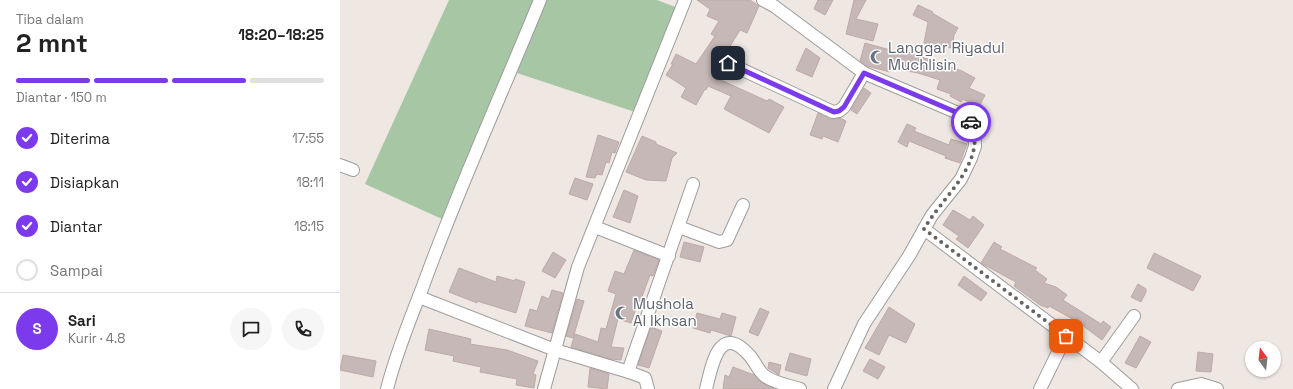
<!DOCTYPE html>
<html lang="id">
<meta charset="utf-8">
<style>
:root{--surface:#fff;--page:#f6f6f6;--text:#222;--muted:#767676;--line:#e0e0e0;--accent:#7c3aed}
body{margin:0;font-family:"Space Grotesk",sans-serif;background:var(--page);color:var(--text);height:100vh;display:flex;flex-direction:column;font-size:15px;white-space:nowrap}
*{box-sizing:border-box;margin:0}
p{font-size:13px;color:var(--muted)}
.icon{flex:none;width:22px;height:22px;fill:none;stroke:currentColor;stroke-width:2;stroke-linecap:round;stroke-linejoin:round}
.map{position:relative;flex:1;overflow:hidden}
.drawer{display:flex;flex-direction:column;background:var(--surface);width:340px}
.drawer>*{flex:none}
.needle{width:26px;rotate:345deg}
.fabs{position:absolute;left:905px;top:341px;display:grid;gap:8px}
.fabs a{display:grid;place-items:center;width:36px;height:36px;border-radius:50%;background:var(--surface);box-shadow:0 1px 3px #0004;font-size:20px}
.pin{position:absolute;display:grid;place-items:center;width:34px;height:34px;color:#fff;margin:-17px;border-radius:8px;box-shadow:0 2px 6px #0006}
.courier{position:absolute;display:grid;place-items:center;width:40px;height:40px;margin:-20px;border:3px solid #7c3aed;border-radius:50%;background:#fff;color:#222;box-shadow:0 1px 5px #0007}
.headline em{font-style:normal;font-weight:800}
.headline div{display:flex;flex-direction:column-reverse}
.headline{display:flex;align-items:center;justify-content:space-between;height:68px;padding:0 16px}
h1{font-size:26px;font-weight:800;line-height:30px}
.bar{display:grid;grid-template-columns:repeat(4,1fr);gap:6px 4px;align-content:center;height:48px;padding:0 16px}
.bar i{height:5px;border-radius:3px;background:var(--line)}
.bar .active{background:var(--accent)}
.bar p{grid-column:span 4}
.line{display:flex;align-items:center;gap:10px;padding:0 16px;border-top:1px solid var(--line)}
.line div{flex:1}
.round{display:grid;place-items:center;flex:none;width:42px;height:42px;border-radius:21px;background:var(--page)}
ol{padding:0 16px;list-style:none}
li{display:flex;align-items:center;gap:12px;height:44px}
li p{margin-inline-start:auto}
li .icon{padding:4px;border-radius:50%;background:var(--accent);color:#fff;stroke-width:4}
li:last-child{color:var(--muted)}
li i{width:22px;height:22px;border:2px solid var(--line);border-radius:50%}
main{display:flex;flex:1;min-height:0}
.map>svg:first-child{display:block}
</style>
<main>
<section class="drawer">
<div class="headline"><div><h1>2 mnt</h1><p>Tiba dalam</p></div><em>18:20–18:25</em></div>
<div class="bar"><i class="active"></i><i class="active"></i><i class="active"></i><i></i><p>Diantar · 150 m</p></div>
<ol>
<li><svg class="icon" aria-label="check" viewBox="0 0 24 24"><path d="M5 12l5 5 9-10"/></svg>Diterima<p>17:55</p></li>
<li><svg class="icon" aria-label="check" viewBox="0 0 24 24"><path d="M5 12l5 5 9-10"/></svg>Disiapkan<p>18:11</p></li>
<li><svg class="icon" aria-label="check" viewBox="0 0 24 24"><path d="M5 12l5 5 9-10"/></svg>Diantar<p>18:15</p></li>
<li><i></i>Sampai</li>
</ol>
<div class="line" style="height:72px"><b class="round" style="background:var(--accent);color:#fff">S</b><div><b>Sari</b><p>Kurir · 4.8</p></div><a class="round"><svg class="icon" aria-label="chat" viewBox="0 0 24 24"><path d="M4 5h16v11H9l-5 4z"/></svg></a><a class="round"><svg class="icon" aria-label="phone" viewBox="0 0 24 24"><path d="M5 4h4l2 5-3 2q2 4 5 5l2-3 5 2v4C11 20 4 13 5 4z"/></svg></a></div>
</section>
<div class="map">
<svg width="953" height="389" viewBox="0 0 953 389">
<rect width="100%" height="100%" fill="#eee7e2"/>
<g fill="#a7c6a3">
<path d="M109 0H195L102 219 25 184Z"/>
<path d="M205 0H317L338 8 295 112 177 73Z"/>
</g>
<g fill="#c5b8b6" stroke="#bfaaa5">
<path d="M357 0H410L419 6 407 33 400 30 372 76 427 101 429 99 444 107 429 133 384 109 391 96 368 86 366 90 365 89 356 105 341 97 346 88 326 75 333 64H331L336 54 356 64 375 36 371 34 379 21 367 16 370 9Z"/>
<path d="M478 0H493L485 15 474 9Z"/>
<path d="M514 0H526L516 19 538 24 533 41 506 34Z"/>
<path d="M578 5 593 12 592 13 618 28 614 35 612 48 584 43 588 22 573 15Z"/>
<path d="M525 43 561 53 562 50 622 71 635 78 629 88 645 95 639 107 623 99 621 102 610 96 611 94 597 89 600 80 578 73 551 68 550 72 527 66 520 61Z"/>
<path d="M466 48 480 58 472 77 456 70Z"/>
<path d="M524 88 531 93 517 114 511 110Z"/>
<path d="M478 113 490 119 500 118 506 121 498 142 483 136 482 139 470 135Z"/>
<path d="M567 124 576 128 574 131 609 145 611 139 627 144 620 163 605 158 606 156 569 141 567 147 558 142Z"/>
<path d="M258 135 279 142 275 153 272 152 269 163 266 162 262 175 257 174 255 178 246 177Z"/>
<path d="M302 136 316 142V144L337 153 332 158 326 181 306 180 286 172Z"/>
<path d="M235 178 253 184 247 200 229 194Z"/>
<path d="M284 190 298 196 290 223 273 217Z"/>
<path d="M613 210 630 220 633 216 644 225 628 248 616 239 619 236 603 225Z"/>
<path d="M344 242 364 247 360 262 340 257Z"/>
<path d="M654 242 662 247 660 249 697 268 695 270 707 279 704 283 716 287 727 295 723 300 761 324 763 321 771 327 762 340 738 322 709 306 708 308 700 305 674 286 676 282 641 263Z"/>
<path d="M294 250 319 260 313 276 310 275 300 302H298L291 323 278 319 271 347 284 348 281 360 270 359 231 347 235 334 258 342 261 328 266 329 276 294 268 291 275 271 284 274Z"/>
<path d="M213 252 226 260 215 278 202 271Z"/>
<path d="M814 253 861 276 853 291 807 268Z"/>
<path d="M119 268 156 282 157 276 175 281V279L185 282 176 313 137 301V303L109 292Z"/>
<path d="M624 276 647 293 641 301 618 285Z"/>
<path d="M798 284 806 289V292L801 302 791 297Z"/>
<path d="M212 290 223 293 212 333 185 326 190 309 197 311 202 296 209 299Z"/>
<path d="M237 299 244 301 233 338 226 336Z"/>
<path d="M549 307 575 324 566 343 549 335 539 355 525 348Z"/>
<path d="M420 308 429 312 418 336 409 332Z"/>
<path d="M357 313 380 319 382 313 396 317 391 336 371 330 370 333 353 328Z"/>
<path d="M311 327 322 331 309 368 298 365Z"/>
<path d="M89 329 131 339 130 344 167 350 198 361 193 374 196 375 194 388 176 385 177 379 140 372 141 367 113 361 114 356 85 350Z"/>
<path d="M800 336 811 342 796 368 785 363Z"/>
<path d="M858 352 873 354 871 372 856 371Z"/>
<path d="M450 353 471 359 467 376 445 370Z"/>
<path d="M3 355 36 361 33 377 0 370Z"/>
<path d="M530 359 545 367 538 379 523 371Z"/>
<path d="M429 362 441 365 439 375 428 368Z"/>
<path d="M393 367 414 375 421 382 434 389H383L385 375 389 377Z"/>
<path d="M250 368 269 374 267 389 248 387Z"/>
</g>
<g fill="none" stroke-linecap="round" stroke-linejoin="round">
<g stroke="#9d9d9d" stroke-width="14">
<g id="street">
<path d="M423 0 434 6 524 73 618 113 630 121 634 129 635 146 631 158 621 179 592 215 569 256 524 324 494 389"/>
<path d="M388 63 493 112 499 111 504 107 524 73"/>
<path d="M0 165 13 170"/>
<path d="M255 227 329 256"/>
<path d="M339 227 379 242 387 240 403 205"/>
<path d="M584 229 761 362 794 316"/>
<path d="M79 297 215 350 289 372"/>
<path d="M761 362 792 389"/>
<path d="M47 389C56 353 70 320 83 286 118 189 161 96 200 0"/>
<path d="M204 389 238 267 345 0"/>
<path d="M308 389 305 378 289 372 290 366 353 184"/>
<path d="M366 389C372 365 379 321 410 356 416 363 418 371 425 376 434 383 448 385 460 389"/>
<path d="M700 389 726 336"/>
<path d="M838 389 861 384 877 389"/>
</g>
</g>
<use href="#street" stroke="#fff" stroke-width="12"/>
</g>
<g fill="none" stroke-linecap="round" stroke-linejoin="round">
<path stroke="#666361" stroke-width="4" stroke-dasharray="0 7.2" d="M631 122C648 162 602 197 584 229L726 336"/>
<path stroke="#7c3aed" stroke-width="5" d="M388 63 494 112 499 111 504 107 524 73 618 113 631 122"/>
</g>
<defs>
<g id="mosque-bare" transform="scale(1.08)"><path d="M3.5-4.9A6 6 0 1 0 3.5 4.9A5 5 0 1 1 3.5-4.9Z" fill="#6b7280" stroke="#fff" stroke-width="2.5" paint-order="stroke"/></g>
</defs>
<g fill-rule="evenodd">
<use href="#mosque-bare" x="537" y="57"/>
<use href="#mosque-bare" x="282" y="313"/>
</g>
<g text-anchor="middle" stroke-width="3" stroke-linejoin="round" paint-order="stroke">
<g font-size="15" fill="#5b616d" stroke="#fff" text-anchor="start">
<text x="548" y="53">Langgar Riyadul<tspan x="548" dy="17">Muchlisin</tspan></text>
<text x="293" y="309">Mushola<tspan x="293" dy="17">Al Ikhsan</tspan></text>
</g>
</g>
</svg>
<div class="fabs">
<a><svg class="needle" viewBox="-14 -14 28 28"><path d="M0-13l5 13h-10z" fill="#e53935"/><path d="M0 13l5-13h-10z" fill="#767676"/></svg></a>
</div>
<div class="pin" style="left:726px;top:336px;background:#ea580c"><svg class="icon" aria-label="bag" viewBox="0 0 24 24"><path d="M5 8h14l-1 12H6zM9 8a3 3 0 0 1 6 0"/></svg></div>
<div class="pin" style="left:388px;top:63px;background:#1f2937"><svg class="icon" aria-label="home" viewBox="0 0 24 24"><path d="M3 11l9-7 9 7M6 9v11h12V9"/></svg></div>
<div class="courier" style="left:631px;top:122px"><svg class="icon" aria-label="car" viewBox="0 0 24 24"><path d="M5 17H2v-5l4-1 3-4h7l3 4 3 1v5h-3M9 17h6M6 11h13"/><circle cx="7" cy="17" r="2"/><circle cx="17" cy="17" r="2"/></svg></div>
</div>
</main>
